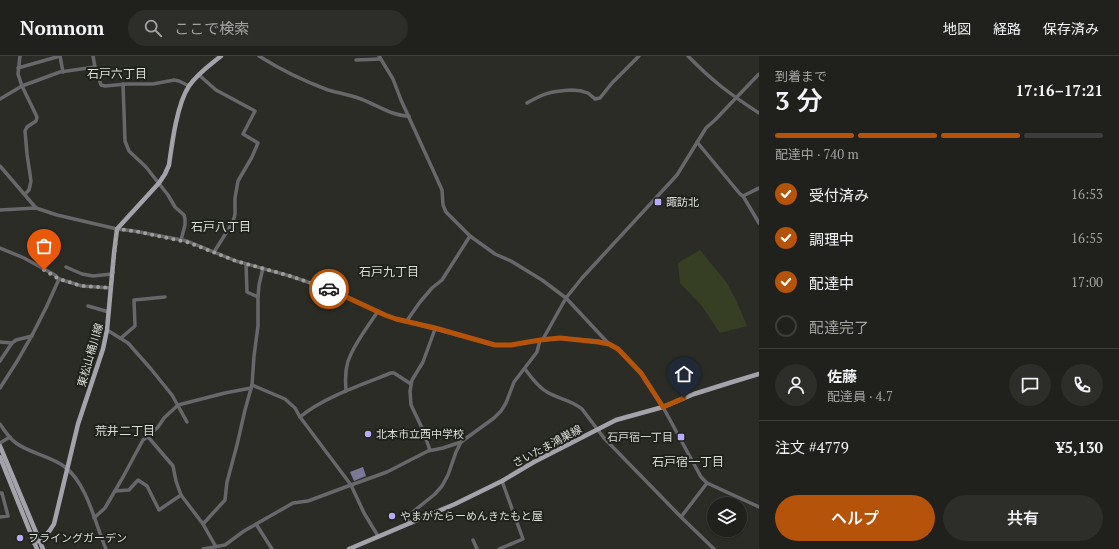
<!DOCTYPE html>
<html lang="ja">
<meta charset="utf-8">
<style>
:root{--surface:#20211c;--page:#2d2e29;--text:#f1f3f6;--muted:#a2a3a3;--line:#3d3e3b;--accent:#b45309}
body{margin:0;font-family:"PT Serif","Noto Sans JP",serif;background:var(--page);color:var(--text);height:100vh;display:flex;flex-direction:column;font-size:15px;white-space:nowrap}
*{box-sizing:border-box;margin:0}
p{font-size:13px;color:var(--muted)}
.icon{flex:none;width:22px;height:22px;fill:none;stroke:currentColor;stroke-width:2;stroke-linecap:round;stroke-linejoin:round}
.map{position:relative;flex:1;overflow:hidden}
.panel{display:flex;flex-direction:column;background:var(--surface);width:360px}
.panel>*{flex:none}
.fabs{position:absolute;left:707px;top:441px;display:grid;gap:8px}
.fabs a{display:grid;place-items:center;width:40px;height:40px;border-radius:50%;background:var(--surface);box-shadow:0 1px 3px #0004,0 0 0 1px var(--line);font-size:20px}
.pin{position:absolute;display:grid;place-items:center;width:34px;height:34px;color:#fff;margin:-41px -17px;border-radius:50% 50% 50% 0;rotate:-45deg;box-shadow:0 0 4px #0007}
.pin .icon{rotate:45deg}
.courier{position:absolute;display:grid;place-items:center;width:40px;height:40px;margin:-20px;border:3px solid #b45309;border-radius:50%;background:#fff;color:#222;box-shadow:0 1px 5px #0007}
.headline em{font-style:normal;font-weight:600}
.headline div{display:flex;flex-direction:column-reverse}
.headline{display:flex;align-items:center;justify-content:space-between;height:68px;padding:0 16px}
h1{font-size:26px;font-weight:600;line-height:30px}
.bar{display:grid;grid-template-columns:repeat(4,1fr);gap:6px 4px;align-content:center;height:48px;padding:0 16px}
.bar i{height:5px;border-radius:3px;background:var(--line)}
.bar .on{background:var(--accent)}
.bar p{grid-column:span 4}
.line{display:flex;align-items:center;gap:10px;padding:0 16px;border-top:1px solid var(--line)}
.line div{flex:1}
.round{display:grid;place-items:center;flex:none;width:42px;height:42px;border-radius:21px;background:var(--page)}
ol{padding:0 16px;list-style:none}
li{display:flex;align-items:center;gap:12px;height:44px}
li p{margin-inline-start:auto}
li .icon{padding:4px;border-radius:50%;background:var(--accent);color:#fff;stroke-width:4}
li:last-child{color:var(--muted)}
li i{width:22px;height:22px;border:2px solid var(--line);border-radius:50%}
.cta{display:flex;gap:8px;margin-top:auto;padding:8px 16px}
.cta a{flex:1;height:46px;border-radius:24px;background:var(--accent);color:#fff;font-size:16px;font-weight:600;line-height:46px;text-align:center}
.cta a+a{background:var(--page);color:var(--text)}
header{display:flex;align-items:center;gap:24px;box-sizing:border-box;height:56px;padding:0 20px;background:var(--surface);border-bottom:1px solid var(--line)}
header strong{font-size:19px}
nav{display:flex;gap:22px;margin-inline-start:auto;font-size:14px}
.search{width:280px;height:36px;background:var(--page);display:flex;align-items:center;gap:10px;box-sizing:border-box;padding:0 14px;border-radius:22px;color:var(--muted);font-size:15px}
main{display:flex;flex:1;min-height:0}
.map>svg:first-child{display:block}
</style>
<header>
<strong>Nomnom</strong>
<div class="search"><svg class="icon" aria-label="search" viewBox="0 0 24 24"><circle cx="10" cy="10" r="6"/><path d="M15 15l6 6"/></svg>ここで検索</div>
<nav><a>地図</a><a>経路</a><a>保存済み</a></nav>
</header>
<main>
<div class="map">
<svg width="759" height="493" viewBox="0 0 759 493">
<rect width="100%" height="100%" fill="#2a2c25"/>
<path fill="#363f24" d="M700 194 727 227 737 246 747 270 720 277 701 249 680 227 678 207Z"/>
<path fill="#7b7796" d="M363 411 366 420 354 425 350 416Z"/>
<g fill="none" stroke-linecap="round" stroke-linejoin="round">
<g stroke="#68676b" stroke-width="3.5">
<path d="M20 0 18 18 22 30 37 61 36 65 27 71 25 75 27 98 31 125 29 134 25 138"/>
<path d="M60 0 63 16"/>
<path d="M93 0 95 11 101 29 105 30 127 28H153L174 24 179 25 189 30"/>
<path d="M259 0C281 14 304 25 328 34 339 37 350 39 361 43 377 49 392 60 409 60"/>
<path d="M379 0 393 23 401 44 438 125 442 134 443 149 446 156 470 180 495 198 511 205 542 224 566 242 609 288"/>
<path d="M688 0C711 24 731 39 759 57"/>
<path d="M356 4 381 3"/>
<path d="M18 12 60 0"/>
<path d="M199 19 216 34 255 55 243 78 258 87 252 101 238 125 235 142V158L233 166 214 196"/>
<path d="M123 28 125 85 129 95 146 111 168 139 175 151 184 159 185 163V169L181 184"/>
<path d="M0 43 22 30 60 16 95 11"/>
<path d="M527 47C544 37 552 35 572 34 577 34 583 35 588 37 590 39 593 41 595 43L600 42 612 27 639 0"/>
<path d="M697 86 740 138 743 140 759 167"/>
<path d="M0 110 36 152"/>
<path d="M743 140 759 132"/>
<path d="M0 154 36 152 57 159 117 173 134 175 187 185 236 205 290 220 334 235 385 259 396 263 435 273 495 289H511L540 284 560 282 598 285 609 288 618 293 641 317 663 351 701 421 707 427 759 451"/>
<path d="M0 192 24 202 55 219 59 223"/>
<path d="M246 208 247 236 258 241"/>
<path d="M66 211 82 218 93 220 112 218"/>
<path d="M88 250 109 256"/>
<path d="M406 266 420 246 432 232 442 224 470 180"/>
<path d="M107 274 128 287 151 313 172 339 187 366"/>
<path d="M121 282 135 270 134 244 165 241"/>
<path d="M543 283 566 242 582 222 677 119 706 72 715 64 759 18"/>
<path d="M0 286 12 287"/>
<path d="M0 305 12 287 16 284 32 280"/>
<path d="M525 313C531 321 538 331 547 336 558 343 572 344 582 353L604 382 681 461 714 493"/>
<path d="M252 329 285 343 295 352 300 361 351 429 364 457 378 480"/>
<path d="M0 332C23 298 43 261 59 223L82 230 111 232"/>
<path d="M346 335C345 324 345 309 351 298 358 283 369 269 378 255"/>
<path d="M300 361C322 342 363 328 391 317H394L411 328"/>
<path d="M0 368C5 375 9 382 16 387 29 397 51 400 65 411 88 429 95 468 106 493"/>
<path d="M147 381 158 371 164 362 178 349 225 337 251 332"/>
<path d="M0 387 10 381"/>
<path d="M430 394 422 372 411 349 410 335 412 324 423 306 435 273"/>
<path d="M115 435 129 434 138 424 147 430 159 454 181 439"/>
<path d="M0 437H2L8 460 0 461"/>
<path d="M681 461 707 427"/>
<path d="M94 462 105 452 123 421 143 384 147 381 149 382 173 410 176 425 181 439 203 468 216 491"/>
<path d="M203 468 225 444 227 426 237 389 245 354 252 329 254 300 258 270V241L259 229 263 212"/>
<path d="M256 468 272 493"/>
<path d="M408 468 407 461 409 459 435 438 442 430 448 419 456 396 461 386"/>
<path d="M473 484 477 493"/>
<path d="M203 493 225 489 244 475 293 447 308 445 351 429 387 416 428 395 443 392 461 386 494 362 501 355 506 347 514 326 537 296 540 284"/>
<path d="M499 493 523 483 502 425"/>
</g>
<g stroke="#a4a3ab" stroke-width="4.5">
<path d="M0 390 43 493"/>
<path d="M0 401 37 493"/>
<path d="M34 487C43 483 49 477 54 468L78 368 103 293 107 274 114 197 117 173 159 127 165 118 169 109C172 87 177 48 189 30 197 18 210 9 221 0"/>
<path d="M349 493 455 448 502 425 534 406 616 364 663 351 694 338 729 327 759 318"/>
</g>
</g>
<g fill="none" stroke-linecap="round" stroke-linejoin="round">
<path stroke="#9ea09b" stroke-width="4" stroke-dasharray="0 7.2" d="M44 214 59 223 82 230 111 232 117 173 134 175 187 186 236 205 290 220 329 233"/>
<path stroke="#b45309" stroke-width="5" d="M329 233 385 259 396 263 435 272 495 289H511L540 284 560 282 598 286 609 288 618 293 641 317 663 351 684 342"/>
</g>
<g fill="#b8abf7" stroke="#20221c" stroke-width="1.5">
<rect x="654" y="142" width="8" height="8" rx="2"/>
<circle cx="368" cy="378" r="4"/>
<rect x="677" y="377" width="8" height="8" rx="2"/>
<circle cx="392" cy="460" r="4"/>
<circle cx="20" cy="482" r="4"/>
</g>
<g text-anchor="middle" stroke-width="4" stroke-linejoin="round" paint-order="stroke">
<g font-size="11" fill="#dddfdb" stroke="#20221c" text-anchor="start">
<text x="666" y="150">諏訪北</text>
<text x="376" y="382">北本市立西中学校</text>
<text x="673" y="385" text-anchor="end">石戸宿一丁目</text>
<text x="400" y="464">やまがたらーめんきたもと屋</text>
<text x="28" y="486">フライングガーデン</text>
</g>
<g font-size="11" fill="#dddfdb" stroke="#20221c">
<text transform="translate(90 299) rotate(-74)" y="4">東松山桶川線</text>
<text transform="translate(547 390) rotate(-28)" y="4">さいたま鴻巣線</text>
</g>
<g font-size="12" fill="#dddfdb" stroke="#20221c">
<text x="117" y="22">石戸六丁目</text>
<text x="221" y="175">石戸八丁目</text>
<text x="389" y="220">石戸九丁目</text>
<text x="125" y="379">荒井二丁目</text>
<text x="688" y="410">石戸宿一丁目</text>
</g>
</g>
</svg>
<div class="fabs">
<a><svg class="icon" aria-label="layers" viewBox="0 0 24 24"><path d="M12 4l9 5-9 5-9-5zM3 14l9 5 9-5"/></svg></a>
</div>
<div class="pin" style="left:44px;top:214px;background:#ea580c"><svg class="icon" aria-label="bag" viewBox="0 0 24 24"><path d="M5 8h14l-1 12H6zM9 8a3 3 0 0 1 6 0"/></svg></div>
<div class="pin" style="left:684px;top:342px;background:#1f2937"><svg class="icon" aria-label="home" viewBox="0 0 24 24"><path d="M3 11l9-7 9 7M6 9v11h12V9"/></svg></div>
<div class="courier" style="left:329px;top:233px"><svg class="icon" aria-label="car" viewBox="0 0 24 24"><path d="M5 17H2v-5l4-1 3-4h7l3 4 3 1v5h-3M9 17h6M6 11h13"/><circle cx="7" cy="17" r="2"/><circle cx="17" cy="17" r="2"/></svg></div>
</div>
<section class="panel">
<div class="headline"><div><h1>3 分</h1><p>到着まで</p></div><em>17:16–17:21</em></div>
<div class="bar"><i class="on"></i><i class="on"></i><i class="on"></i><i></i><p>配達中 · 740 m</p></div>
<ol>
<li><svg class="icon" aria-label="check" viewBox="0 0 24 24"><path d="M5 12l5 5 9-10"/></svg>受付済み<p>16:53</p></li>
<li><svg class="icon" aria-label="check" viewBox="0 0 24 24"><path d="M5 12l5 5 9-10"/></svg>調理中<p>16:55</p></li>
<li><svg class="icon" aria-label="check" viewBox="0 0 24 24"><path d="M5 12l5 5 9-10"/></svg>配達中<p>17:00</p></li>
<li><i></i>配達完了</li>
</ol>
<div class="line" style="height:72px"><a class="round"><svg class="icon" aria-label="person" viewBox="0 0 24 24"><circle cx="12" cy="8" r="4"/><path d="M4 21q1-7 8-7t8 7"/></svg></a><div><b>佐藤</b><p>配達員 · 4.7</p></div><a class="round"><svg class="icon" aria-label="chat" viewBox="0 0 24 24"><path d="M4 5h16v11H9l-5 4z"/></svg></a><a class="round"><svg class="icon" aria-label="phone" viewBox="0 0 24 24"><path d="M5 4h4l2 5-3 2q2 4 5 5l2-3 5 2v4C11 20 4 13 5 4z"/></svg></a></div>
<div class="line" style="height:52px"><div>注文 #4779</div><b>¥5,130</b></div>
<div class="cta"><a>ヘルプ</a><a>共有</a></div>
</section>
</main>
